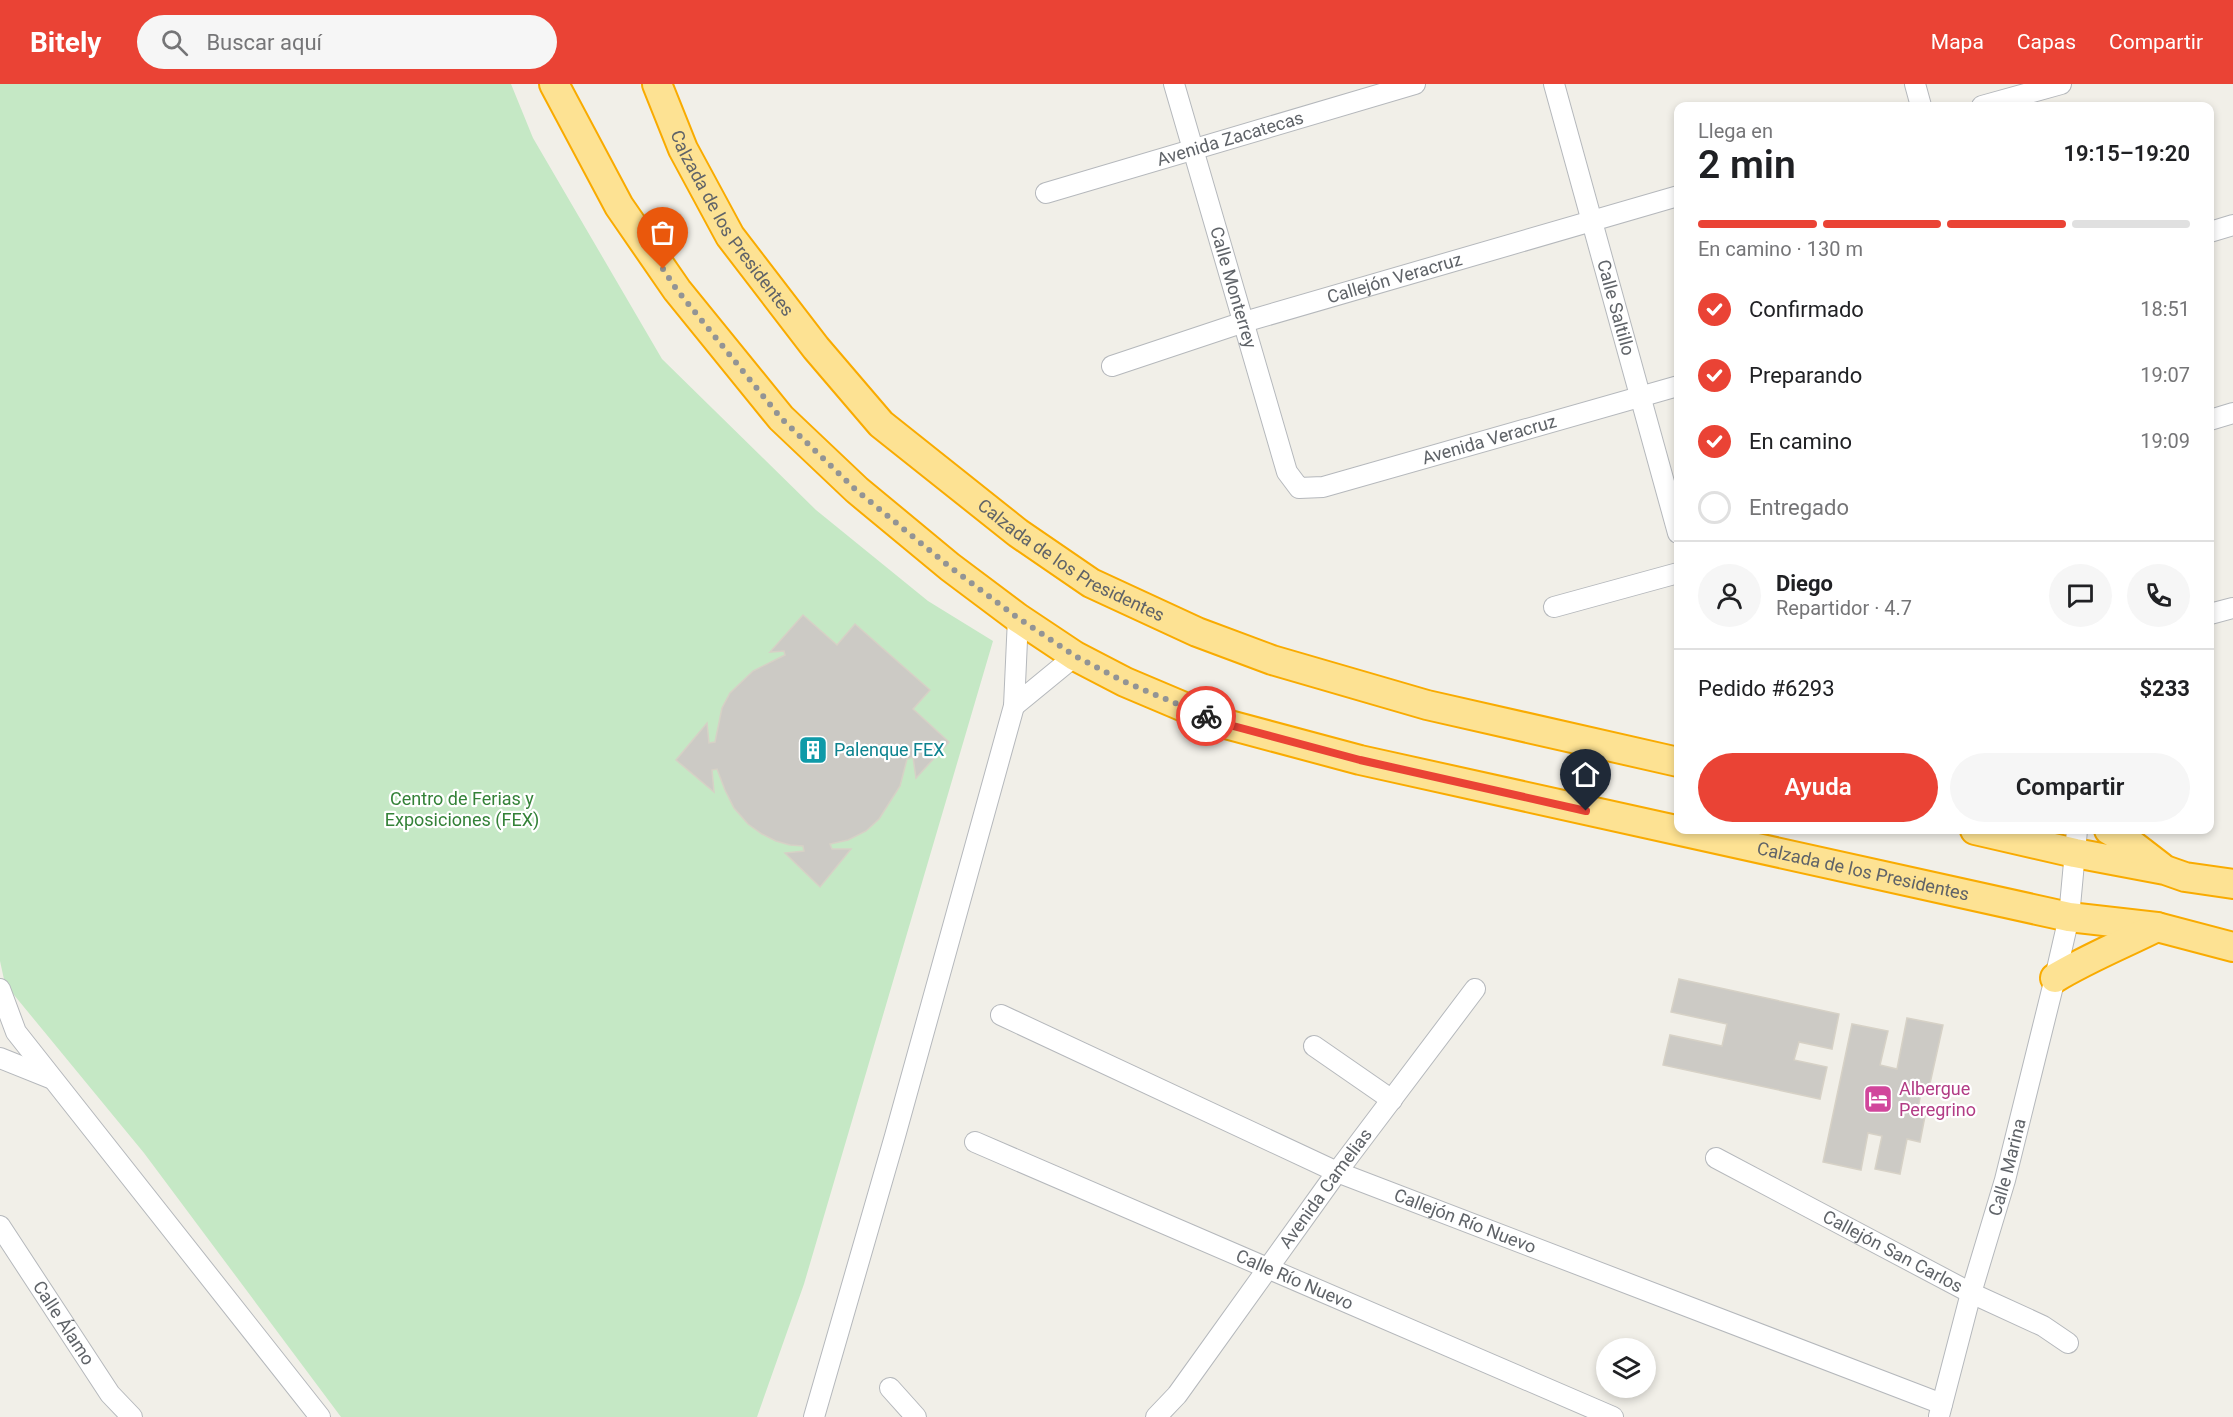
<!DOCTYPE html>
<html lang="es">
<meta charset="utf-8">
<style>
:root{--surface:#fff;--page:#f6f6f6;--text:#202124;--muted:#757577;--line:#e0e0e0;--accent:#ea4335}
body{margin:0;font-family:Roboto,sans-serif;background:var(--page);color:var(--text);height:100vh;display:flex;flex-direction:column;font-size:22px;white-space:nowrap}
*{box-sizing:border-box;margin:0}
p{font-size:20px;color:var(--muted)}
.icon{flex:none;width:33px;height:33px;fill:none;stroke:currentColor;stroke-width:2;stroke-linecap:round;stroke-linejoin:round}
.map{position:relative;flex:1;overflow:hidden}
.panel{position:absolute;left:1674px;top:18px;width:540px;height:732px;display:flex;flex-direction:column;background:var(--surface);border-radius:12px;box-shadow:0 3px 9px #0003}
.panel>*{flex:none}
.tools{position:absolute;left:1596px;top:1254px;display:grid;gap:12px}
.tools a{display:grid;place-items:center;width:60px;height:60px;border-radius:50%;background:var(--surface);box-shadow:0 3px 9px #0003;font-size:30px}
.pin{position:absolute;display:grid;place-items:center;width:51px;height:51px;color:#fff;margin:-62px -26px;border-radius:50% 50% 50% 0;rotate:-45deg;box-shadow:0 0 6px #0007}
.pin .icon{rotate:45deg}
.courier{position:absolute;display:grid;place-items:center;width:60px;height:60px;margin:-30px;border:4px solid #ea4335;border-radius:50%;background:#fff;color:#222;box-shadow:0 2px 8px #0007}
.summary em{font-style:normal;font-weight:600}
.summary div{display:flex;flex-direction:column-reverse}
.summary{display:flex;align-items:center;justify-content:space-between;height:102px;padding:0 24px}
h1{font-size:39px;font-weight:600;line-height:45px}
.bar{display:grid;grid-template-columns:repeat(4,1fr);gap:9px 6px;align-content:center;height:72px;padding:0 24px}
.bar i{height:8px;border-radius:4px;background:var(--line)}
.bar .active{background:var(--accent)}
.bar p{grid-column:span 4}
.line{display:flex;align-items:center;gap:15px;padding:0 24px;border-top:2px solid var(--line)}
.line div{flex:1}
.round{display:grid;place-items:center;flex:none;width:63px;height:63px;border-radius:32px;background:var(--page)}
ol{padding:0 24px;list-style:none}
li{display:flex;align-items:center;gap:18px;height:66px}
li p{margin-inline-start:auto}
li .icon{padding:6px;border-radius:50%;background:var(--accent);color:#fff;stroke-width:4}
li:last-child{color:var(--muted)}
li i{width:33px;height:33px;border:3px solid var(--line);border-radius:50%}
.primary-button{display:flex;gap:12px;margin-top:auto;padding:12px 24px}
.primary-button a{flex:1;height:69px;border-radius:36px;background:var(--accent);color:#fff;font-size:24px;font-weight:600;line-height:69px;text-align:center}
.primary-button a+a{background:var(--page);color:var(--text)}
header{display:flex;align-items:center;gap:36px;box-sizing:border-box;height:84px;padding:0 30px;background:var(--accent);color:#fff}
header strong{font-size:28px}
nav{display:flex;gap:33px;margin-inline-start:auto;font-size:21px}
.search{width:420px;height:54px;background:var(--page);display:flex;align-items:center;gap:15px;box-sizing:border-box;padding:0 21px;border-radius:33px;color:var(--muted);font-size:22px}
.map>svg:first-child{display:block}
</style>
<header>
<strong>Bitely</strong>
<div class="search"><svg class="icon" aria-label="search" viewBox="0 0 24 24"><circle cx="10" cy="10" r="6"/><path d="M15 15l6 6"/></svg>Buscar aquí</div>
<nav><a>Mapa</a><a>Capas</a><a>Compartir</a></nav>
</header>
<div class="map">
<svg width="2233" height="1333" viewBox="0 0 2233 1333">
<rect width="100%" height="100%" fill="#f1efe8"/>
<path fill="#c5e8c5" d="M0 0H511L533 54 662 275 816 426 928 517 993 557 804 1200 757 1333H341L144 1069 5 900 0 877Z"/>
<g fill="#cccac5" stroke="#d6d1c6" stroke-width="1.5">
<path d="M803 531 837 561 855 540 930 606 913 625 949 658 916 694 913 673 907 675 900 702 879 735 866 747 848 756 830 760 832 765H851L820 803 785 769 804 767 803 762 790 761 776 757 762 750 748 740 734 724 725 706 717 685 712 686 714 708 676 676 707 639 709 659 715 658 722 624 730 609 753 587 785 571 784 567 770 568Z"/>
<path d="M1679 895 1839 930 1832 965 1799 958 1794 976 1827 983 1820 1015 1663 981 1670 951 1722 962 1727 940 1671 928Z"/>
<path d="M1907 934 1943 941 1929 1004 1922 1002 1918 1025 1926 1027 1920 1058 1907 1055 1900 1090 1875 1085 1882 1052 1868 1049 1861 1086 1823 1078 1852 940 1888 947 1880 981 1897 985Z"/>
</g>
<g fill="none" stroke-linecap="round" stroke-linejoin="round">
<g stroke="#b5b8bc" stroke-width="22">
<g id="minor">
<path id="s1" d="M1174 0 1287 388 1299 404 1323 403 1678 302"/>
<path id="s2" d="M1554 0 1678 449"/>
<path d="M1915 0 1921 22"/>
<path d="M1982 22 2061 0"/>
<path id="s3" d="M1046 109 1415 0"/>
<path d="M2210 148 2233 141"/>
<path id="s4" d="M1112 282 1244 238 1678 112"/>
<path d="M2210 336 2233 329"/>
<path d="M1554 523 1678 489"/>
<path d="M2210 530 2233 524"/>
<path d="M1014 622 1075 572"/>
<path d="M0 905 16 948 320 1333"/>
<path id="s5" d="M1001 931 1337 1088 1942 1320"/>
<path d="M1314 962 1392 1016"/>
<path d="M0 974 50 994"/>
<path id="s6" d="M975 1058 1613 1333"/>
<path id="s7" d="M1716 1074 1971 1209 2043 1242 2068 1259"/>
<path id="s8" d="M0 1142 110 1310 132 1333"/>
<path d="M890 1304 916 1333"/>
<path id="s9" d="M1939 1332 1971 1209 2005 1096 2055 894 2069 833 2077 746"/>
<path d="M814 1333 895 1052 1014 622 1018 534"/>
<path id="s10" d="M1156 1333 1177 1311 1337 1088 1475 905"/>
</g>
</g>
<g stroke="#f9ab00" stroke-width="32">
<g id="highway">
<path id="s11" d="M554 0 619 122 677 206 781 334 857 406 950 483 1018 534 1075 572 1125 598 1222 639 1360 676 2069 833 2157 843 2233 863"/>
<path id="s12" d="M657 0 683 65 730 152 816 264 881 340 1018 449 1091 499 1197 548 1272 576 1427 621 1678 678"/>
<path d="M1975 746 2075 769 2165 786 2185 793 2233 800"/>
<path d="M2109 746 2126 756 2161 783"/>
<path d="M2055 894C2088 874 2123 860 2157 843"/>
</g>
</g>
<use href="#minor" stroke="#fff" stroke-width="20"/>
<use href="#highway" stroke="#fde293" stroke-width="28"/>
</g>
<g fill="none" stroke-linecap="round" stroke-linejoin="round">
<path stroke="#929495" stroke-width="6" stroke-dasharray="0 10.8" d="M663 185 677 206 781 334 856 406 950 483 1018 534 1075 572 1125 598 1206 632"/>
<path stroke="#ea4335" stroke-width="8" d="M1206 632 1222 639 1360 676 1586 727"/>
</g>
<defs>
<g id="building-square" transform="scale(1.5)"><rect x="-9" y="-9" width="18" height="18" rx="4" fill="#0f9aa8" stroke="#fff"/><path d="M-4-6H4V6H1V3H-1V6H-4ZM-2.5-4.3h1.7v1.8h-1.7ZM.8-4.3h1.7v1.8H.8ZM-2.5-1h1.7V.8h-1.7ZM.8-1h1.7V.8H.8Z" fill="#fff"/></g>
<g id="hotel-square" transform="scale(1.5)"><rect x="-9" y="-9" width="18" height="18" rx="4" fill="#d1479c" stroke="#fff"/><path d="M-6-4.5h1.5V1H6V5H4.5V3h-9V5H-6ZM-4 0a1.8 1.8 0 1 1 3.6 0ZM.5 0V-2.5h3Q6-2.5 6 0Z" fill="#fff"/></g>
</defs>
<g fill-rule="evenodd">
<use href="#building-square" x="813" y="666"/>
<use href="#hotel-square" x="1878" y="1015"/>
</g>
<g text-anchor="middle" stroke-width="4.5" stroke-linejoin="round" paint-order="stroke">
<g font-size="18" fill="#5f6368" stroke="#fff">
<text dy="6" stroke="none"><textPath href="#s3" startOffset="192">Avenida Zacatecas</textPath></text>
<text dy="6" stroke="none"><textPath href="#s12" startOffset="159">Calzada de los Presidentes</textPath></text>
<text dy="6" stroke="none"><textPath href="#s4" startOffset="296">Callejón Veracruz</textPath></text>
<text dy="6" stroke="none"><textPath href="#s1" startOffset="212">Calle Monterrey</textPath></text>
<text dy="6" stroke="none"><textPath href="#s2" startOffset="232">Calle Saltillo</textPath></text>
<text dy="6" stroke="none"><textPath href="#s1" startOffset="621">Avenida Veracruz</textPath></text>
<text dy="6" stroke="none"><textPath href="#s12" startOffset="645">Calzada de los Presidentes</textPath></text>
<text dy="6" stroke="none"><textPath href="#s11" startOffset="1604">Calzada de los Presidentes</textPath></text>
<text dy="6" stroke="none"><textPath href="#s9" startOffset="258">Calle Marina</textPath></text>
<text dy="6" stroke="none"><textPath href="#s10" startOffset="285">Avenida Camelias</textPath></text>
<text dy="6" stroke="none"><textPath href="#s5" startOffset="508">Callejón Río Nuevo</textPath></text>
<text dy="6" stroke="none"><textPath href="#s7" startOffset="200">Callejón San Carlos</textPath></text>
<text dy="6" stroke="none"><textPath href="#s6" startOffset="348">Calle Río Nuevo</textPath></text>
<text dy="6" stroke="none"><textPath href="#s8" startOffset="116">Calle Álamo</textPath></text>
</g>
<g font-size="18" fill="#0d838f" stroke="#fff" text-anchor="start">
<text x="834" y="672">Palenque FEX</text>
</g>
<g font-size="18" fill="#348238" stroke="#fff">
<text x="462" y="721">Centro de Ferias y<tspan x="462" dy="21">Exposiciones (FEX)</tspan></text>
</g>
<g font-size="18" fill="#b23c85" stroke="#fff" text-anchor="start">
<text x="1899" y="1011">Albergue<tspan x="1899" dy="21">Peregrino</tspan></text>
</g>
</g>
</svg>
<div class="tools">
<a><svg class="icon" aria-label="layers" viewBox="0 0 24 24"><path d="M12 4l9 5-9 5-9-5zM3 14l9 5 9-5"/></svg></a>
</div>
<div class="pin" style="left:663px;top:185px;background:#ea580c"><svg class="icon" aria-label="bag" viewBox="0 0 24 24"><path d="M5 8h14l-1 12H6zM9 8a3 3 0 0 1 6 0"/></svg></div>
<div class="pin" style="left:1586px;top:727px;background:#1f2937"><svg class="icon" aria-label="home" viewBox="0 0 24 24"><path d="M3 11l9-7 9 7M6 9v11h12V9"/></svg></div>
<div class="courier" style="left:1206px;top:632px"><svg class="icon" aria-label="bike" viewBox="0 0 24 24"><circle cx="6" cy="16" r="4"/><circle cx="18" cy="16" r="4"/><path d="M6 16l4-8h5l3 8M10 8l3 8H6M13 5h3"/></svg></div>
<section class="panel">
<div class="summary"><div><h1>2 min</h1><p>Llega en</p></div><em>19:15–19:20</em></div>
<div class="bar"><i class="active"></i><i class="active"></i><i class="active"></i><i></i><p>En camino · 130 m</p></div>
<ol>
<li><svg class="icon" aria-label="check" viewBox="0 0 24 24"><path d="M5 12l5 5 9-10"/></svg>Confirmado<p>18:51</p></li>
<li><svg class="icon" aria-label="check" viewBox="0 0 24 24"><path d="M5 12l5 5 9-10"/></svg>Preparando<p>19:07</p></li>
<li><svg class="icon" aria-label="check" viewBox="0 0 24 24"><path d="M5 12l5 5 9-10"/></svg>En camino<p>19:09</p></li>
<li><i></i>Entregado</li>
</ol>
<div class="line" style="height:108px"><a class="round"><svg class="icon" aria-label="person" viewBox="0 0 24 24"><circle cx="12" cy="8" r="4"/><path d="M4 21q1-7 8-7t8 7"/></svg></a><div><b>Diego</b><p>Repartidor · 4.7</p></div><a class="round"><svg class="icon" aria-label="chat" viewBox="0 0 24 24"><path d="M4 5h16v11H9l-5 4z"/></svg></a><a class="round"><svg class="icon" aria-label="phone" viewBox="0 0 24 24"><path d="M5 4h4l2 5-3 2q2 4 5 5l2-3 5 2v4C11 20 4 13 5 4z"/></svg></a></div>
<div class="line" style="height:78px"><div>Pedido #6293</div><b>$233</b></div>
<div class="primary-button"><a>Ayuda</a><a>Compartir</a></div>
</section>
</div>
